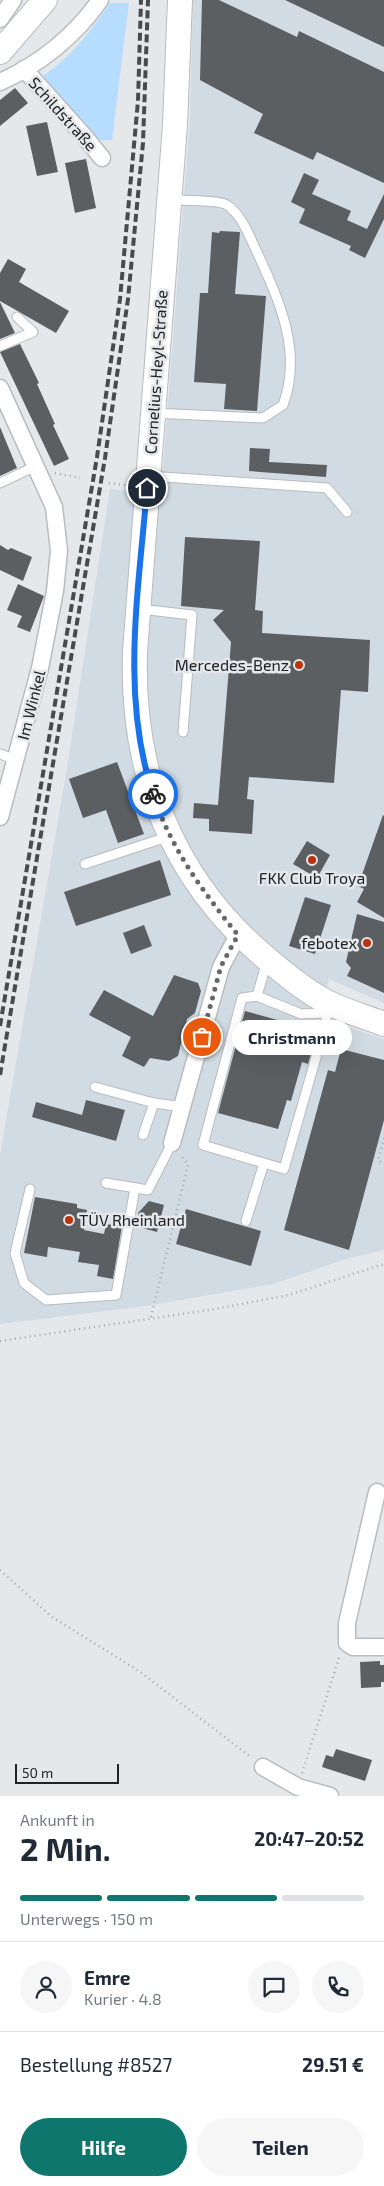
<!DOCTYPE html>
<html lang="de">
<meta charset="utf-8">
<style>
:root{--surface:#fff;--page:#f6f6f7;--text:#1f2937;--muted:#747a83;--line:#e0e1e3;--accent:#0f766e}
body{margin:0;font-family:"Exo 2",sans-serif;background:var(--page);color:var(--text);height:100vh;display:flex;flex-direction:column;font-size:19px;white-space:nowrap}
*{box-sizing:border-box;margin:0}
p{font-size:16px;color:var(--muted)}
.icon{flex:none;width:28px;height:28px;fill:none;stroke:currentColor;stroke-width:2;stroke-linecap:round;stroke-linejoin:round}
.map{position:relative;height:1796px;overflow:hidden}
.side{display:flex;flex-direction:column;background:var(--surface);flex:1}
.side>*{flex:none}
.scale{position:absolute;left:15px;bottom:12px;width:104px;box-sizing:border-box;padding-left:5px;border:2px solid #212223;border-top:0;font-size:14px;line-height:18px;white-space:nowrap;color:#212223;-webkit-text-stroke:4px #e4e8eb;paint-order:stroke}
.pin{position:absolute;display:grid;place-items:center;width:42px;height:42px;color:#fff;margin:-21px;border:2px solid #fff;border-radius:50%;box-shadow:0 1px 5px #0007}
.courier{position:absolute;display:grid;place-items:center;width:50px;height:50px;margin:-25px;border:4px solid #1a73e8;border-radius:50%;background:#fff;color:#222;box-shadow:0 1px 6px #0007}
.bubble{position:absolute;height:35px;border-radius:18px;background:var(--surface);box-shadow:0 5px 20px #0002;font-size:16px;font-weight:700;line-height:35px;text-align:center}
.summary em{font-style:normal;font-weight:700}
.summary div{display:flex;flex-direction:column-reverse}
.summary{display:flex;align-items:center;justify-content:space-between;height:85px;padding:0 20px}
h1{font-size:32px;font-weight:700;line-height:38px}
.bar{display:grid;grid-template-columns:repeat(4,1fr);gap:8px 5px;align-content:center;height:60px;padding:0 20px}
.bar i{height:6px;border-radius:4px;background:var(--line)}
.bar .selected{background:var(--accent)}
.bar p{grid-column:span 4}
.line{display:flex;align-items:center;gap:12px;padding:0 20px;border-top:1px solid var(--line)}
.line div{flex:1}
.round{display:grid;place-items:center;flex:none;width:52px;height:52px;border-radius:26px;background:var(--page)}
.primary-button{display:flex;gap:10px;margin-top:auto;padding:10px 20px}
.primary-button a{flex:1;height:58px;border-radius:30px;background:var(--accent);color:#fff;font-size:20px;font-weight:700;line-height:58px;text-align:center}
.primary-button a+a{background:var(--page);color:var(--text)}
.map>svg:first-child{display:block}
</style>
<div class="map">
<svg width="384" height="1796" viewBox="0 0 384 1796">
<rect width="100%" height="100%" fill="#e4e8eb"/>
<path fill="#d1dbe3" d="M193 0H384V1003L329 979 318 1017 384 1039V1250L346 1259 273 1284 146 1306 0 1324V1155L67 768 110 489 161 495 190 119Z"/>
<path fill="#b6ddff" d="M110 3H129L112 140H101L86 129 43 76C71 57 91 31 110 3Z"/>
<g fill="#5c5f62">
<path d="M202 0H219L297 37 299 31 384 72V183L317 152 313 160 254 133 263 114 200 80Z"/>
<path d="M285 0H384V47Z"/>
<path d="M15 88 28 103 0 126V100Z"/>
<path d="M47 122 58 172 37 176 26 126Z"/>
<path d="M86 159 96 208 75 213 65 163Z"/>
<path d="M304 173 319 180 312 194 351 211 347 220 367 229 384 194V219L365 258 349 250 351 246 299 223 305 209 291 202Z"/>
<path d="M220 231 240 232 235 294 266 296 257 411 224 409 226 384 194 382 200 293H208L212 232 219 233Z"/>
<path d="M8 259 26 269 19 282 69 311 56 333 0 301V273Z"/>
<path d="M0 302 15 333 0 339Z"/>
<path d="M20 344 39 383 37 384 55 424 53 425 69 459 54 466 0 352Z"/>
<path d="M0 427 17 468 0 476Z"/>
<path d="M250 448 270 449 269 462 327 465 326 477 249 471Z"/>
<path d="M185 537 260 541 255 610 263 611 262 633 370 640 368 692 341 690 334 783 249 777 247 799 254 800 252 834 209 831V819L193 818 194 803 218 805 231 642 213 620 224 610 181 606Z"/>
<path d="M0 545 8 550 11 548 32 557 23 581 0 570Z"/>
<path d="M18 584 44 596 30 632 17 627 22 616 7 610Z"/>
<path d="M117 762 144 834 118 843 106 810 83 818 69 779Z"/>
<path d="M383 815 384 816V918L357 902 364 889 358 886Z"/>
<path d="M307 841 330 855 317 878 293 864Z"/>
<path d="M160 860 171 895 76 926 64 892Z"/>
<path d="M305 897 331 905 315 954 289 946Z"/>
<path d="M357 914 384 922V993L347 976 351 968 346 962Z"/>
<path d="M144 925 152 946 131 954 123 933Z"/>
<path d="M174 975 198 983 201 991 195 1013 187 1019 178 1056 169 1061 150 1058 144 1067 122 1056 131 1037 89 1015 104 990 153 1016Z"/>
<path d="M245 1011 317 1031 308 1064 302 1062 291 1101 287 1100 278 1129 218 1113Z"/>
<path d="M341 1049 384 1060V1120L349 1250 284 1230 328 1070 335 1072Z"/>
<path d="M86 1100 125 1110 116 1141 32 1117 36 1102 82 1115Z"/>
<path d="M35 1197 77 1204V1208L87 1210 84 1230 104 1234 106 1224 122 1226 113 1279 97 1276 99 1265 78 1262 80 1252 48 1247 47 1257 24 1253Z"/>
<path d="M149 1201 164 1205 157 1232 142 1228 138 1213Z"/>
<path d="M186 1209 261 1231 251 1266 176 1244Z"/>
<path d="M380 1661V1665H384V1682H381V1687L361 1688 360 1662Z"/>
<path d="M336 1749 372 1760 365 1781 322 1767 326 1755 333 1757Z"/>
</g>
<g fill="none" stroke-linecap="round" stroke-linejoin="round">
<g stroke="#b8bcbf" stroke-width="11">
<g id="lane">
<path d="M0 346 33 332 17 317"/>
<path d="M153 413 263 418 283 405C303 352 279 300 257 252 249 236 242 215 227 205 219 200 192 201 182 200"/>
<path d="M148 476 327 488 347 512"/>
<path d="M0 483 36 466"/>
<path d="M140 609 192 615 183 732"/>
<path d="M0 754 16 760"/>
<path d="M85 864 170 836"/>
<path d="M267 961 257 996 301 1014 327 1013 328 1008"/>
<path d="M257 996 242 998 203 1145 284 1169 325 1026 327 1013"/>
<path d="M95 1087 154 1103 183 1107"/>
<path d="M143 1135 154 1103"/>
<path d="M106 1183 148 1190 172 1143"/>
<path d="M30 1189 15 1253 24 1283 46 1300 116 1295 135 1188"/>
<path d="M246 1221 264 1163"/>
</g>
</g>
<g stroke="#b8bcbf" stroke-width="19">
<g id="street">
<path d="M0 19 13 0"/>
<path d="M24 69 85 137 102 158"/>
<path d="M0 82C39 65 76 35 100 0"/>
<path d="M0 388 54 507 59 551 55 591 40 668 0 817"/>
<path d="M172 1143 221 967 238 935"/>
<path d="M377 1492 347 1623V1643L353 1647H384"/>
<path d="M263 1767 298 1787 330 1796"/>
</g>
</g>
<g stroke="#b8bcbf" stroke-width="26">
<g id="secondary">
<path d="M180 0 175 125 135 652C131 773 172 879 266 958 284 973 309 994 331 1004 348 1012 366 1017 384 1024"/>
<path d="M0 52 45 0"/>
</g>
</g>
<g stroke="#a5a8aa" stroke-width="2.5" stroke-dasharray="1 4" stroke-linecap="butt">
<path d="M55 473 80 478"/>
<path d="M109 483 130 486"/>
<path d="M384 1138 378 1160 384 1164"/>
<path d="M151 1317 188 1165 180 1154"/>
<path d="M0 1341 215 1309 289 1295 384 1264"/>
<path d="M0 1570 52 1617 139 1671 252 1758"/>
<path d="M302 1773 340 1655"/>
</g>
<use href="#lane" stroke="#fff" stroke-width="9"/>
<use href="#street" stroke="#fff" stroke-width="16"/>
<use href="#secondary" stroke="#fff" stroke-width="24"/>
<g stroke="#494a4c" stroke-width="4" stroke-dasharray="8 4" stroke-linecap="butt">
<path d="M0 1026 97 457 120 299 138 101 141 0"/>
<path d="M0 1075 105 458 128 299 143 143 148 0"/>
</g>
</g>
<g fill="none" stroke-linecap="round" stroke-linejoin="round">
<path stroke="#656769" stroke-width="5" stroke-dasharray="0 9" d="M153 794C170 847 203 892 238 935L221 966 202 1037"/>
<path stroke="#1a73e8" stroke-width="6" d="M147 488C139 589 120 695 153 794"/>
</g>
<g fill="#bc320d" stroke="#e4e8eb" stroke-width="2">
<circle cx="299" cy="665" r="5"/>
<circle cx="312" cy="860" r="5"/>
<circle cx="367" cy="943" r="5"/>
<circle cx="69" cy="1220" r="5"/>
</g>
<g text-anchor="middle" stroke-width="5" stroke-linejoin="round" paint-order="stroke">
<g font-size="16" fill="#212223" stroke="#e4e8eb">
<text transform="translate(63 114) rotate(48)" y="6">Schildstraße</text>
<text transform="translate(156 372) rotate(-86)" y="6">Cornelius-Heyl-Straße</text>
<text transform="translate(31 705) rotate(-76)" y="6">Im Winkel</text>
</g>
<g font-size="16" fill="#212223" stroke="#e4e8eb" text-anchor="end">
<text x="289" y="671">Mercedes-Benz</text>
<text x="312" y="884" text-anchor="middle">FKK Club Troya</text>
<text x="357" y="949">febotex</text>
<text x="79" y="1226" text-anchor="start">TÜV Rheinland</text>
</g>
</g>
</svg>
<div class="scale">50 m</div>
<div class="pin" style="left:202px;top:1037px;background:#ea580c"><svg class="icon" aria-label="bag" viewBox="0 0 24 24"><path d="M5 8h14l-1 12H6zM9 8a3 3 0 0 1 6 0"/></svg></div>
<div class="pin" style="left:147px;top:488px;background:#1f2937"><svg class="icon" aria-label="home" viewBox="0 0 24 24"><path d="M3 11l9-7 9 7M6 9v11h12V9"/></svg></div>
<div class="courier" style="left:153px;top:794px"><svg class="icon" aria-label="bike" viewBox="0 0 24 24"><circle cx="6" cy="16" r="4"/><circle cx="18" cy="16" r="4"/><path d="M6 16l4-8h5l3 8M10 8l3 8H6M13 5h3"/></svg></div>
<div class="bubble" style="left:232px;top:1020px;width:120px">Christmann</div>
</div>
<section class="side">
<div class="summary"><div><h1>2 Min.</h1><p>Ankunft in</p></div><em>20:47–20:52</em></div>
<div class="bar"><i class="selected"></i><i class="selected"></i><i class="selected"></i><i></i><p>Unterwegs · 150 m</p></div>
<div class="line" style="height:90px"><a class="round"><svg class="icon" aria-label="person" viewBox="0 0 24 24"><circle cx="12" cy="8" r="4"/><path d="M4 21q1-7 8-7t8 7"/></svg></a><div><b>Emre</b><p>Kurier · 4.8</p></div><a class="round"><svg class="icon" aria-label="chat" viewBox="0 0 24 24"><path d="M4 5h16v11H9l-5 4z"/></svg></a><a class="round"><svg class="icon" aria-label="phone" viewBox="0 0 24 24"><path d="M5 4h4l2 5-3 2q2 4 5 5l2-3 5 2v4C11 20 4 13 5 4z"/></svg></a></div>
<div class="line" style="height:65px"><div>Bestellung #8527</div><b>29.51 €</b></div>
<div class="primary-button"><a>Hilfe</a><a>Teilen</a></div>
</section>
